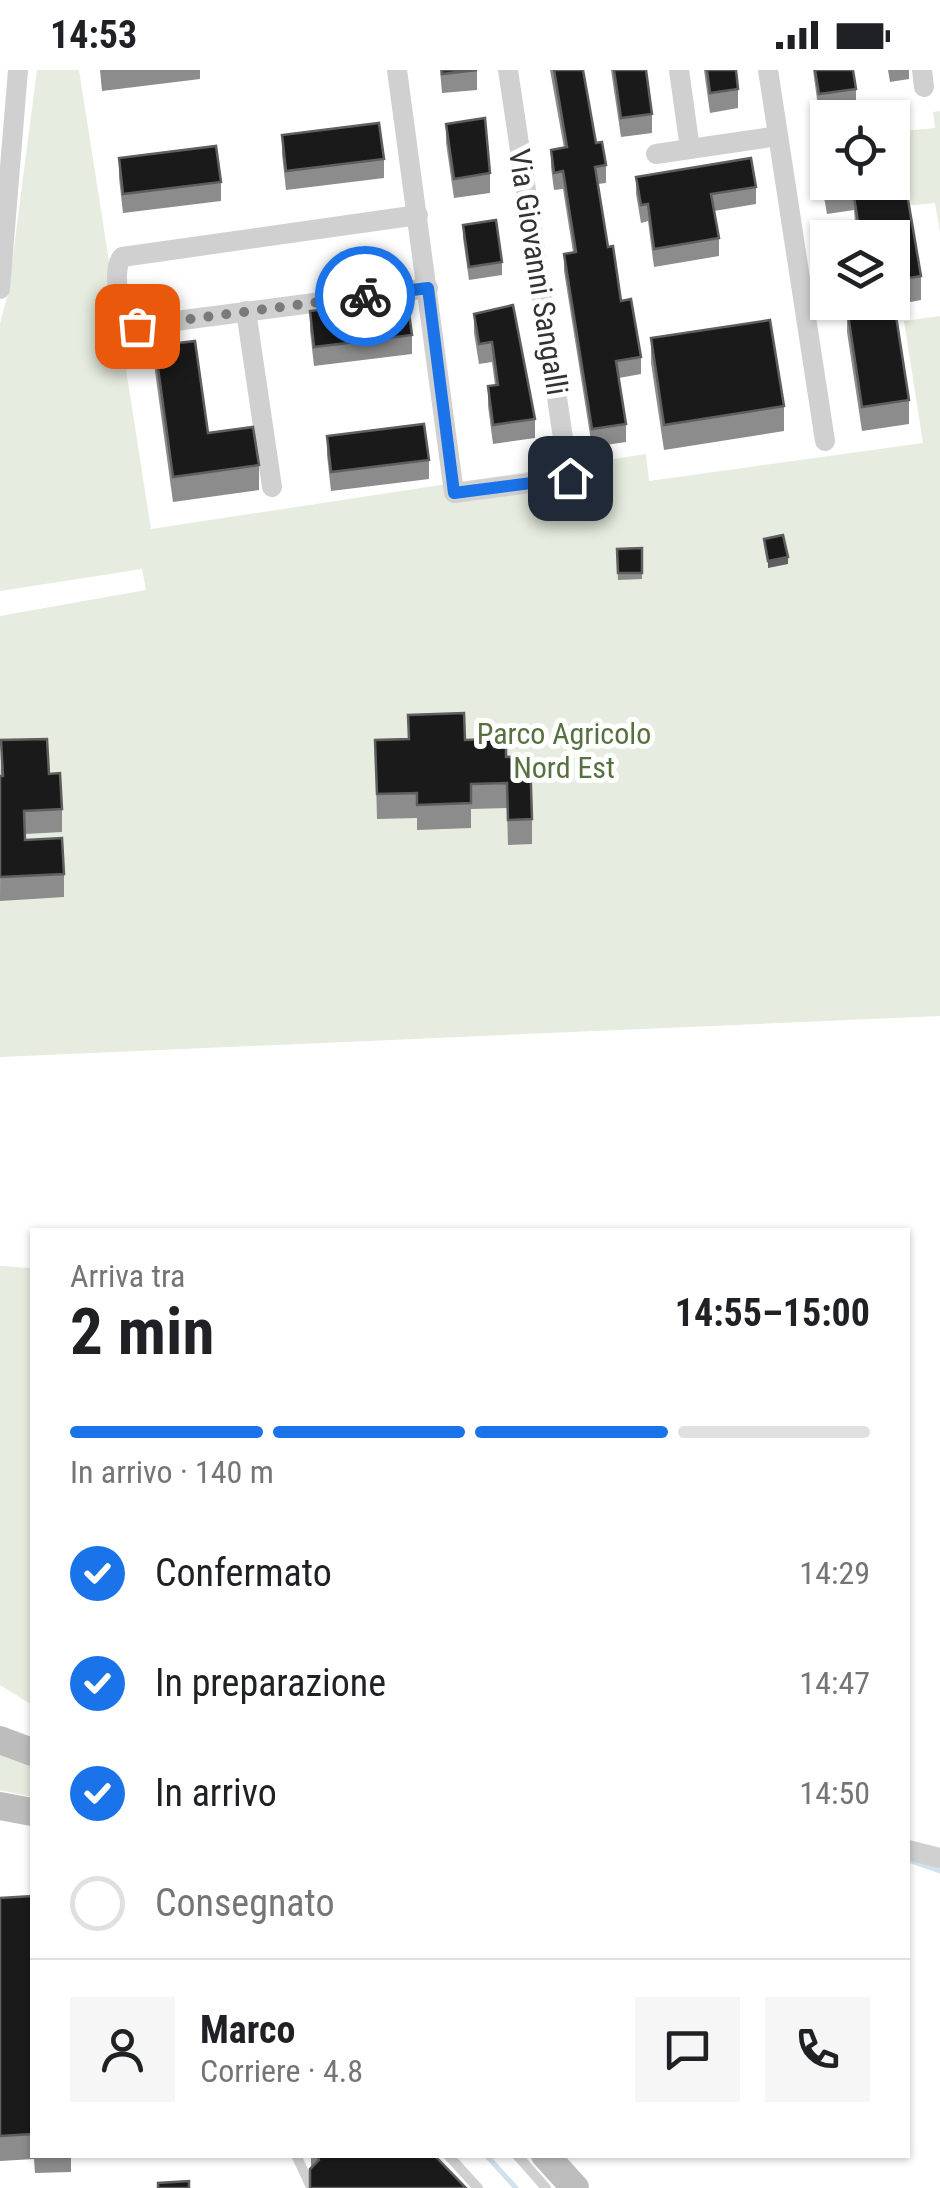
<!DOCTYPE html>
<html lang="it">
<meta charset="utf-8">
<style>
:root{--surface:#fff;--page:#f6f6f6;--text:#202124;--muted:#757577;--line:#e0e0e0;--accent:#1a73e8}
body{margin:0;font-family:"Roboto Condensed",sans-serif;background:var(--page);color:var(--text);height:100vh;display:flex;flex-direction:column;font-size:38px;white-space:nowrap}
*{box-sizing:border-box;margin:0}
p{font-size:32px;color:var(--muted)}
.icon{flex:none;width:55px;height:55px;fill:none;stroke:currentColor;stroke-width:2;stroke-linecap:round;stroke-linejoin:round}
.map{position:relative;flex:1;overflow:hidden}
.drawer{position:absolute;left:30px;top:1158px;width:880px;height:930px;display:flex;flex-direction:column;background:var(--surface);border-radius:0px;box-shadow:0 2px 8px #0004}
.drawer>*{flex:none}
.buttons{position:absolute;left:810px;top:30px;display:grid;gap:20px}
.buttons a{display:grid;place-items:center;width:100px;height:100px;border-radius:0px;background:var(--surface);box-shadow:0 2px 8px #0004;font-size:50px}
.pin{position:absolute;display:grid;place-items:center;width:85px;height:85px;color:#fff;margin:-42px;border-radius:20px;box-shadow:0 5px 15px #0006}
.courier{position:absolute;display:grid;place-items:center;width:100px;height:100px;margin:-50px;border:8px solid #1a73e8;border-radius:50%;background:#fff;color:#222;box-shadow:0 2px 12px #0007}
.head em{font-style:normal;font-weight:700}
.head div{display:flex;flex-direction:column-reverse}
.head{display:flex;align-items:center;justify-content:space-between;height:170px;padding:0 40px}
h1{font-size:65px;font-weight:700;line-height:75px}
.bar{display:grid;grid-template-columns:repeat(4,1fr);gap:15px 10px;align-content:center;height:120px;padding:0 40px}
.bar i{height:12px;border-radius:8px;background:var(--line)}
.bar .selected{background:var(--accent)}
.bar p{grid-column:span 4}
.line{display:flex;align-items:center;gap:25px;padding:0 40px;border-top:2px solid var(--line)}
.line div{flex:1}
.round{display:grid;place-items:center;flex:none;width:105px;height:105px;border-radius:0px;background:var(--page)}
ol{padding:0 40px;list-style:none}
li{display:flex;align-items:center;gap:30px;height:110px}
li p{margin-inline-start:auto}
li .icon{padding:10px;border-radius:50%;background:var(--accent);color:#fff;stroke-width:4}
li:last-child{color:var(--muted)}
li i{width:55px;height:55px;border:5px solid var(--line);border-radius:50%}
.status{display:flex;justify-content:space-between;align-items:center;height:70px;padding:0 50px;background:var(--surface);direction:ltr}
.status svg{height:28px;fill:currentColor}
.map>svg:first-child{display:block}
</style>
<div class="status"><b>14:53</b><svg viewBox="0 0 49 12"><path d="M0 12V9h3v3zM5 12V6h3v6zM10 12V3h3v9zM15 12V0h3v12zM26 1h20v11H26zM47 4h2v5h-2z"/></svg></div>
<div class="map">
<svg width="940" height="2118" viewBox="0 0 940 2118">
<rect width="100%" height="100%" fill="#fff"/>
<g fill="#e6ecdf">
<path d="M37 0H79L151 459 646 384 649 411 923 373 904 251 940 246V946L0 987V546L146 520 142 499 0 521V253L8 224Z"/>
<path d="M940 41V163L935 133 904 136 901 113H880L892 112 893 62 935 58 933 42Z"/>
<path d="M0 1196 32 1198V1635L0 1615Z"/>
<path d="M0 1673 32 1689V1727L0 1720Z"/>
</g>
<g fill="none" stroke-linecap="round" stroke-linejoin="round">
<g stroke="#cfe2ee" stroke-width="5">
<path d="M908 1790 940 1801"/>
<path d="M486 2085 516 2118"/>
</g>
<g stroke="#d0d0d0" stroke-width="10">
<path d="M296 2085 310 2115"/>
<path d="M448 2085 478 2118"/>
<path d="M517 2085 546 2118"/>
</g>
<g stroke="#d0d0d0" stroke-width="20">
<path d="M397 0 454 423 569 408 508 0"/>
<path d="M679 0 690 79"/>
<path d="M768 0 825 371"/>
<path d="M922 0 924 17"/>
<path d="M656 84 778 66"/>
<path d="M418 145 122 187C112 200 119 239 127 255L137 256 428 218"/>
<path d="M0 219 18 0"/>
<path d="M246 241 272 417"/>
<path d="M908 1780 940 1788"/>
</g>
<g stroke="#bdbdbd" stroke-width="28">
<path d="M0 1670 32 1682"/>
<path d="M0 1736 32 1742"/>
<path d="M545 2085 575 2118"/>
</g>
</g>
<g fill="#8c8c8c">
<path d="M100 0H200V9L102 21Z"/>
<path d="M440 0H477V20L442 23Z"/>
<path d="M550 0H583L596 73 606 95V113L598 114 608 177 621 231 641 287V304L619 308 626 354V372L592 377 564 201V184L573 182 563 119 554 120 551 97V80L564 78Z"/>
<path d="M611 0H646L652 44V63L621 67Z"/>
<path d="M704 0H736L738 19V38L710 43Z"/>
<path d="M813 0H853L856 19V38L819 44Z"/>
<path d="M888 0H909V9L890 12Z"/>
<path d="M446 54 490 103V123L454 128 446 73Z"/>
<path d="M816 63 863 119V125L921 206V230L895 235 909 330V354L862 361 847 262V238L868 235 867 232H892V168L856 165 854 140 827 144 816 82Z"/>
<path d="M282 65 384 89V108L286 120 282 84Z"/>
<path d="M119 88 221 112V131L123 143 119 108Z"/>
<path d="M636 107 756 117V134L714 141 719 168V186L654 197 648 151 641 153 636 124Z"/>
<path d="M463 155 502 192V205L469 210 463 168Z"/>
<path d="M828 170V227L818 229 813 196V172Z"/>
<path d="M513 235 535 349V368L493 374 488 336V316L495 315 492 292 479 294 474 263V244Z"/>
<path d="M310 241 412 265V284L314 296 310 260Z"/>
<path d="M651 268 784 336V361L664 380 651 293Z"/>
<path d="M155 276 208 363 259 395V420L173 432 155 301Z"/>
<path d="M327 366 429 390V409L331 421 327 385Z"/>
<path d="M642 478V509L618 510 617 479Z"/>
<path d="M408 645 465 670 494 677 506 687 532 749V774L508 775 507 738 471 739V758L417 760V748L377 749 375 670 408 669Z"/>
<path d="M1 670 49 704 62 739V762L25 764V770L64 804V827L0 831Z"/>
<path d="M32 1826V2085H71V2102L35 2103 34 2089 0 2091V1828Z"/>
<path d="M311 2085H434L311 2097Z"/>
</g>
<path fill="#5f5f5f" d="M788 487V494L768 498V491Z"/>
<g fill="#1a1a1a" stroke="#5f5f5f" stroke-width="2.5">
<path d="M442 0H477L442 4Z"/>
<path d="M554 0H583L596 73 602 72 606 95 595 97 608 177 613 176 621 231 631 229 641 287 616 291 626 354 592 359 564 184 576 182 563 101 554 103 551 80 567 77Z"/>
<path d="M614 0H646L652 44 621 48Z"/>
<path d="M707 0H736L738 19 710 23Z"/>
<path d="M815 0H853L856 19 819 24Z"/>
<path d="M485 48 490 103 454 109 446 54Z"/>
<path d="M379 53 384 89 286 101 282 65Z"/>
<path d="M828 61V112H862L863 119 827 125 816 63Z"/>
<path d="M216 76 221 112 123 124 119 88Z"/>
<path d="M751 88 756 117 711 124 719 168 654 179 648 134 641 135 636 107Z"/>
<path d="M906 118 921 206 892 211V168H840L860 164 854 127Z"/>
<path d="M496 150 502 192 469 197 463 155Z"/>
<path d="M828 170V203L818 205 813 172Z"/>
<path d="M892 220 909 330 862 337 847 238 872 234 871 232H892Z"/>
<path d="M407 229 412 265 314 277 310 241Z"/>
<path d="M513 235 535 349 493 355 488 316 498 315 492 272 479 274 474 244Z"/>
<path d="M770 250 784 336 664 355 651 268Z"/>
<path d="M195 271 208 363 253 357 259 395 173 407 155 276Z"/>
<path d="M424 354 429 390 331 402 327 366Z"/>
<path d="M783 465 788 487 768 491 764 469Z"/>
<path d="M642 478V503H618L617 479Z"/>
<path d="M464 643 465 670 494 669V677L506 676V687L530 686 532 749 508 750 507 713 471 714V733L417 735V723L377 724 375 670 409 669 408 645Z"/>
<path d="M47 669 49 704 60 703 62 739 24 741 25 770 62 768 64 804 0 807V706H3L1 670Z"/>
<path d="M32 1826V2064L0 2066V1828Z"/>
<path d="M317 2085H434L466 2118H310V2099L319 2090Z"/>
<path d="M189 2111V2118H158V2113Z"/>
</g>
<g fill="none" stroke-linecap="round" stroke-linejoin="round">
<path stroke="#7a7a7a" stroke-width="10" stroke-dasharray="0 18" d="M137 256 365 226"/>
<path stroke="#1a73e8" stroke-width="12" d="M365 226 428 218 454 423 570 408"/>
</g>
<g text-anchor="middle" stroke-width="10" stroke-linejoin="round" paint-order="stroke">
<g font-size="30" fill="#333" stroke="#fff">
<text transform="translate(538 202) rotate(81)" y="10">Via Giovanni Sangalli</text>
</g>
<g font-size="30" fill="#56703f" stroke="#fff">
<text x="564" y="674">Parco Agricolo<tspan x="564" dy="34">Nord Est</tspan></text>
</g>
</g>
</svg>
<div class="buttons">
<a><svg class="icon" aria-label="locate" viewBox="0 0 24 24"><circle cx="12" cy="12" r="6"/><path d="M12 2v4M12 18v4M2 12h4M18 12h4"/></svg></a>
<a><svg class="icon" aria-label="layers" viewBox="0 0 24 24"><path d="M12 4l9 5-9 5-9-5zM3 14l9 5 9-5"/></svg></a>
</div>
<div class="pin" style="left:137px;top:256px;background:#ea580c"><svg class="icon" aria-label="bag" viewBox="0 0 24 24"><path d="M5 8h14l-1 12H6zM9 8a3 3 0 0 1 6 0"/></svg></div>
<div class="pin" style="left:570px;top:408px;background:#1f2937"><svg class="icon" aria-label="home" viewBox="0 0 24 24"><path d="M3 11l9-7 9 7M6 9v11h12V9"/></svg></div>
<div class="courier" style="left:365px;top:226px"><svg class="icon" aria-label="bike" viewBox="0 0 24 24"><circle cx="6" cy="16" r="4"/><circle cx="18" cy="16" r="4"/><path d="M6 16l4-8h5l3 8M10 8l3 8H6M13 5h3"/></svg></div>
<section class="drawer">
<div class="head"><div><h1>2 min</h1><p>Arriva tra</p></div><em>14:55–15:00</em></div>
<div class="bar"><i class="selected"></i><i class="selected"></i><i class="selected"></i><i></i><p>In arrivo · 140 m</p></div>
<ol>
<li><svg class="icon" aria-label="check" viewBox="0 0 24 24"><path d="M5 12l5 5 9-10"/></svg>Confermato<p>14:29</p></li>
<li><svg class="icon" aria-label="check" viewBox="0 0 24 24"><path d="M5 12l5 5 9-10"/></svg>In preparazione<p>14:47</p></li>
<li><svg class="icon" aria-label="check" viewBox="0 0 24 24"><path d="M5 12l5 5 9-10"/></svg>In arrivo<p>14:50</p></li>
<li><i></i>Consegnato</li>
</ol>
<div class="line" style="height:180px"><a class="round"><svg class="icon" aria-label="person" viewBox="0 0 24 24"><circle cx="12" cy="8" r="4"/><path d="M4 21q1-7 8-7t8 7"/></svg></a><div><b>Marco</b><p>Corriere · 4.8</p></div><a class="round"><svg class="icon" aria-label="chat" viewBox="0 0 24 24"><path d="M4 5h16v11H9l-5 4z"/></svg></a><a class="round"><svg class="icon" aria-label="phone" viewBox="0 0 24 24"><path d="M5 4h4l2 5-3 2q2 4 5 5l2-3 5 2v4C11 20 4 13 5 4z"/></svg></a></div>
</section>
</div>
